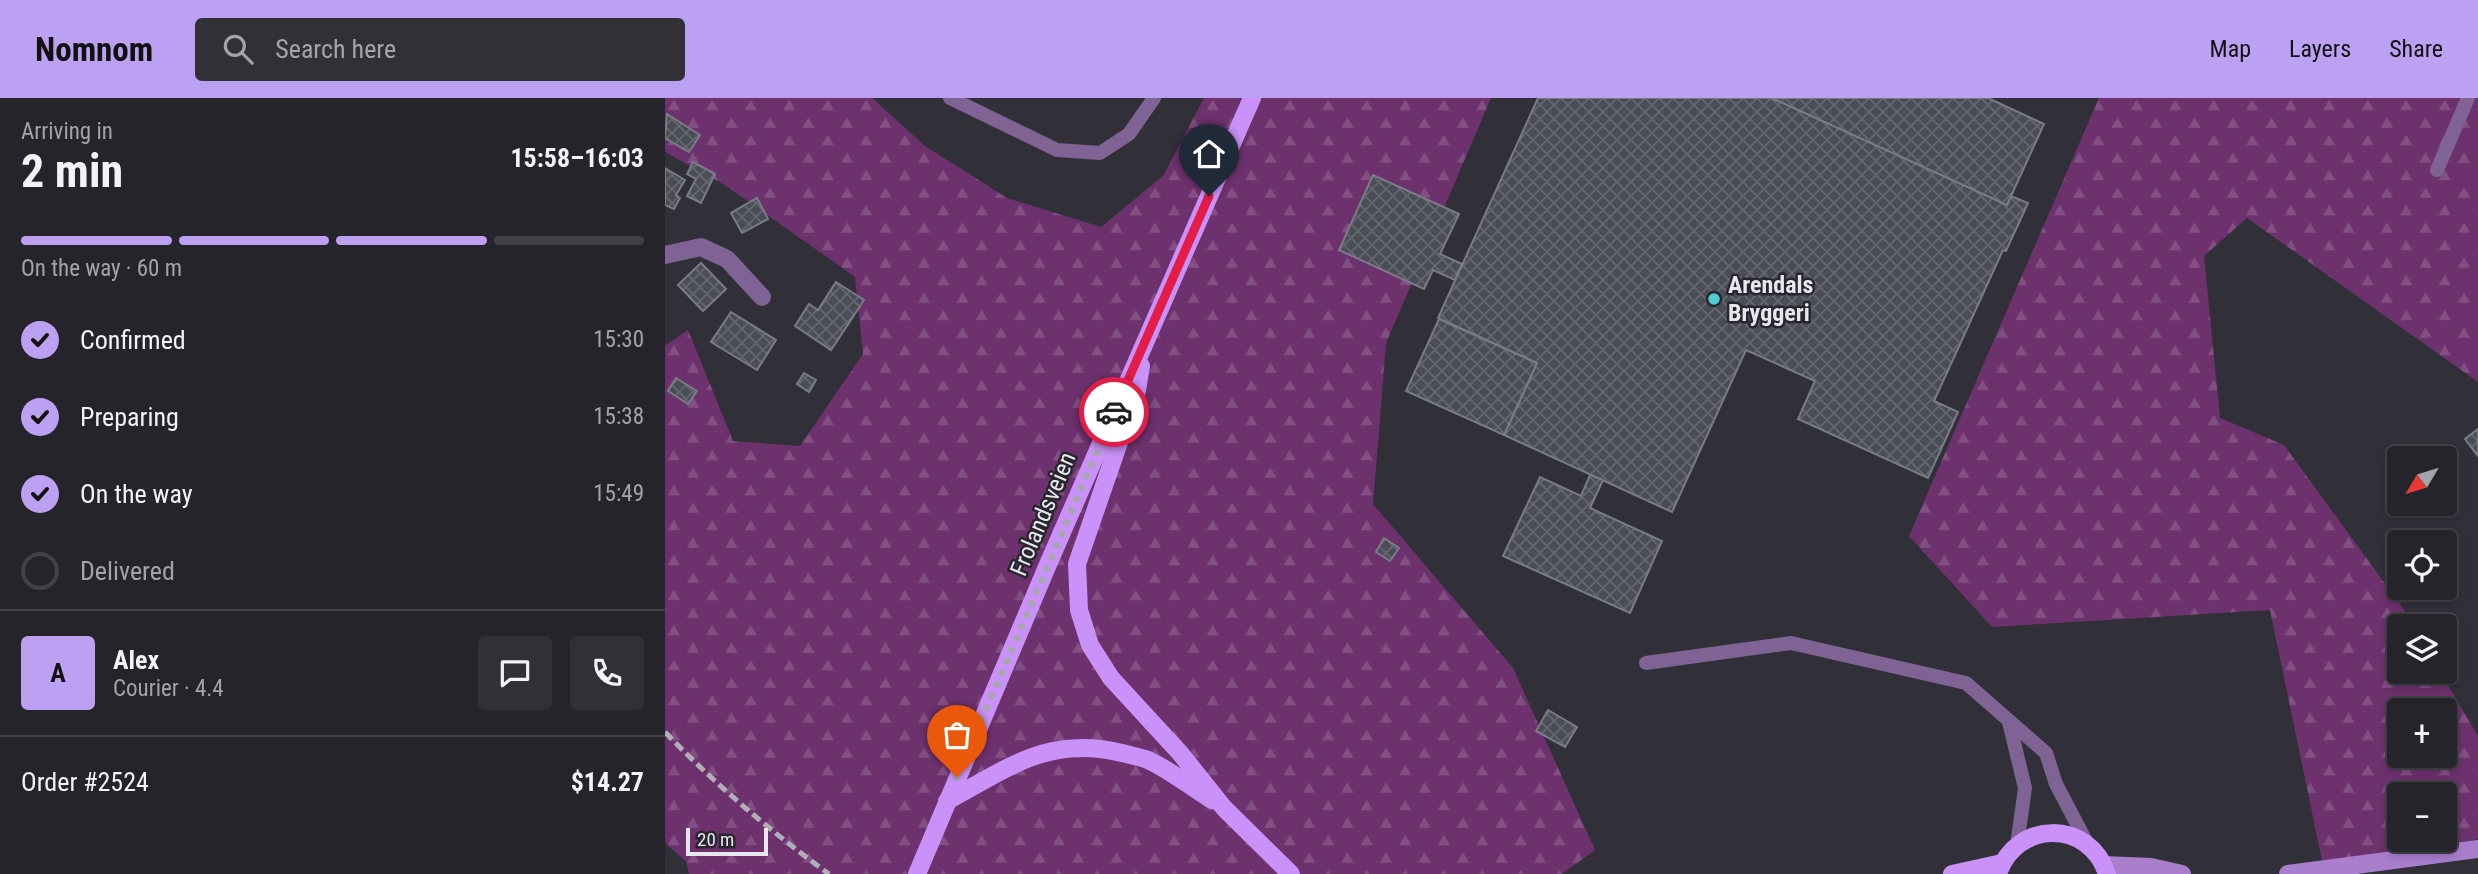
<!DOCTYPE html>
<meta charset="utf-8">
<style>
:root{--surface:#25242b;--page:#313037;--text:#f1f3f6;--muted:#a3a4a9;--line:#424147;--accent:#bca0f2}
body{margin:0;font-family:"Roboto Condensed",sans-serif;background:var(--page);color:var(--text);height:100vh;display:flex;flex-direction:column;font-size:26px;white-space:nowrap}
*{box-sizing:border-box;margin:0}
p{font-size:23px;color:var(--muted)}
.icon{flex:none;width:38px;height:38px;fill:none;stroke:currentColor;stroke-width:2;stroke-linecap:round;stroke-linejoin:round}
.map{position:relative;flex:1;overflow:hidden}
.panel{display:flex;flex-direction:column;background:var(--surface);width:665px}
.panel>*{flex:none}
.needle{width:46px;rotate:232deg}
.tools{position:absolute;left:1722px;top:348px;display:grid;gap:14px}
.tools a{display:grid;place-items:center;width:70px;height:70px;border-radius:7px;background:var(--surface);box-shadow:0 4px 10px #0003,0 0 0 2px var(--line);font-size:35px}
.scale{position:absolute;left:21px;bottom:18px;width:82px;box-sizing:border-box;padding-left:7px;border:4px solid #e7e7ed;border-top:0;font-size:19px;line-height:24px;white-space:nowrap;color:#e7e7ed;-webkit-text-stroke:5px #27262f;paint-order:stroke}
.pin{position:absolute;display:grid;place-items:center;width:60px;height:60px;color:#fff;margin:-72px -30px;border-radius:50% 50% 50% 0;rotate:-45deg;box-shadow:0 0 7px #0007}
.pin .icon{rotate:45deg}
.courier{position:absolute;display:grid;place-items:center;width:70px;height:70px;margin:-35px;border:5px solid #e11d48;border-radius:50%;background:#fff;color:#222;box-shadow:0 2px 9px #0007}
.summary em{font-style:normal;font-weight:700}
.summary div{display:flex;flex-direction:column-reverse}
.summary{display:flex;align-items:center;justify-content:space-between;height:119px;padding:0 21px}
h1{font-size:46px;font-weight:700;line-height:52px}
.bar{display:grid;grid-template-columns:repeat(4,1fr);gap:10px 7px;align-content:center;height:84px;padding:0 21px}
.bar i{height:9px;border-radius:5px;background:var(--line)}
.bar .current{background:var(--accent)}
.bar p{grid-column:span 4}
.line{display:flex;align-items:center;gap:18px;padding:0 21px;border-top:2px solid var(--line)}
.line div{flex:1}
.round{display:grid;place-items:center;flex:none;width:74px;height:74px;border-radius:7px;background:var(--page)}
ol{padding:0 21px;list-style:none}
li{display:flex;align-items:center;gap:21px;height:77px}
li p{margin-inline-start:auto}
li .icon{padding:7px;border-radius:50%;background:var(--accent);color:#111;stroke-width:4}
li:last-child{color:var(--muted)}
li i{width:38px;height:38px;border:4px solid var(--line);border-radius:50%}
header{display:flex;align-items:center;gap:42px;box-sizing:border-box;height:98px;padding:0 35px;background:var(--accent);color:#111}
header strong{font-size:33px}
nav{display:flex;gap:38px;margin-inline-start:auto;font-size:24px}
.search{width:490px;height:63px;background:var(--page);display:flex;align-items:center;gap:18px;box-sizing:border-box;padding:0 24px;border-radius:7px;color:var(--muted);font-size:26px}
main{display:flex;flex:1;min-height:0}
.map>svg:first-child{display:block}
</style>
<header>
<strong>Nomnom</strong>
<div class="search"><svg class="icon" aria-label="search" viewBox="0 0 24 24"><circle cx="10" cy="10" r="6"/><path d="M15 15l6 6"/></svg>Search here</div>
<nav><a>Map</a><a>Layers</a><a>Share</a></nav>
</header>
<main>
<section class="panel">
<div class="summary"><div><h1>2 min</h1><p>Arriving in</p></div><em>15:58–16:03</em></div>
<div class="bar"><i class="current"></i><i class="current"></i><i class="current"></i><i></i><p>On the way · 60 m</p></div>
<ol>
<li><svg class="icon" aria-label="check" viewBox="0 0 24 24"><path d="M5 12l5 5 9-10"/></svg>Confirmed<p>15:30</p></li>
<li><svg class="icon" aria-label="check" viewBox="0 0 24 24"><path d="M5 12l5 5 9-10"/></svg>Preparing<p>15:38</p></li>
<li><svg class="icon" aria-label="check" viewBox="0 0 24 24"><path d="M5 12l5 5 9-10"/></svg>On the way<p>15:49</p></li>
<li><i></i>Delivered</li>
</ol>
<div class="line" style="height:126px"><b class="round" style="background:var(--accent);color:#111">A</b><div><b>Alex</b><p>Courier · 4.4</p></div><a class="round"><svg class="icon" aria-label="chat" viewBox="0 0 24 24"><path d="M4 5h16v11H9l-5 4z"/></svg></a><a class="round"><svg class="icon" aria-label="phone" viewBox="0 0 24 24"><path d="M5 4h4l2 5-3 2q2 4 5 5l2-3 5 2v4C11 20 4 13 5 4z"/></svg></a></div>
<div class="line" style="height:91px"><div>Order #2524</div><b>$14.27</b></div>
</section>
<div class="map">
<svg width="1813" height="776" viewBox="0 0 1813 776">
<defs>
<pattern id="forest-firs" width="22" height="20" patternUnits="userSpaceOnUse" patternTransform="scale(1.75)"><rect width="22" height="20" fill="#6d316e"/><path d="M5 1l3.5 6h-7zM16 11l3.5 6h-7z" fill="#824f83"/></pattern>
<pattern id="building-cross-hatch" width="8" height="8" patternUnits="userSpaceOnUse" patternTransform="scale(1.75)"><rect width="8" height="8" fill="#4a4d56"/><path d="M0 0l8 8M0 8l8-8" fill="none" stroke="#64676f"/></pattern>
</defs>
<rect width="100%" height="100%" fill="#313039"/>
<g fill="url(#forest-firs)" fill-rule="evenodd">
<path d="M0 0H207L260 48 342 100 436 129 498 78 539 0H826L721 245 708 406 848 570 930 752 897 776H24L21 763 0 745V248L23 232 68 343 135 348 198 256 190 179 60 87 0 54Z"/>
<path d="M1434 0H1813V284L1582 120 1539 158 1555 320 1619 347 1737 509 1748 528H1734V574H1775L1813 638V741L1659 772 1605 512 1327 529 1244 438ZM1734 612H1780V658H1734ZM1734 696H1780V742H1734Z"/>
</g>
<g fill="url(#building-cross-hatch)" stroke="#797c87" stroke-width="2">
<path d="M873 0H1107L1342 107 1346 98 1363 105 1341 153 1338 152 1269 303 1293 314 1263 380 1133 321 1150 283 1081 252 1007 414 839 337 872 265 773 220Z"/>
<path d="M1107 0H1323L1379 26 1342 107Z"/>
<path d="M2 16 35 37 24 54 0 40Z"/>
<path d="M28 64 50 76 36 105 22 98 31 81 22 76Z"/>
<path d="M0 70 20 82 11 97 15 100 9 111 0 107Z"/>
<path d="M708 77 794 116 775 156 797 166 790 182 768 172 759 191 674 152Z"/>
<path d="M92 100 103 121 77 135 66 115Z"/>
<path d="M36 165 61 191 38 213 13 187Z"/>
<path d="M171 184 199 202 166 252 130 228 144 206 153 212Z"/>
<path d="M66 214 111 242 92 272 46 244Z"/>
<path d="M774 221 872 265 839 337 741 293Z"/>
<path d="M139 275 151 282 144 294 132 286Z"/>
<path d="M11 280 32 293 23 306 3 293Z"/>
<path d="M1813 331V358L1800 341Z"/>
<path d="M925 377 938 382 925 410 997 443 965 515 838 458 875 379 916 398Z"/>
<path d="M719 440 734 450 725 463 711 454Z"/>
<path d="M883 612 912 629 900 649 871 633Z"/>
</g>
<g fill="none" stroke-linecap="round" stroke-linejoin="round">
<g stroke="#7e6394" stroke-width="14">
<path d="M285 0 392 52 435 55 464 36 489 0"/>
<path d="M1772 72 1803 0"/>
<path d="M981 565 1126 545 1301 585 1381 655 1391 686 1423 747"/>
<path d="M1344 624 1360 690 1352 747"/>
</g>
<path stroke="#7e6394" stroke-width="18" d="M0 157 36 149 62 161 97 199"/>
<g stroke="#a97ecd" stroke-width="18">
<path d="M1439 767 1486 769 1517 776"/>
<path d="M1623 776 1813 751"/>
</g>
<g stroke="#ca92f8" stroke-width="18">
<path d="M476 268 472 292 412 466 414 512 425 547 446 580 515 655 559 710 626 776"/>
<path d="M282 703C343 670 384 637 457 655 465 657 475 659 483 662 505 672 526 689 547 702"/>
<path d="M252 776 384 464 587 0"/>
<path d="M1287 776 1337 765"/>
<path d="M1333 776C1351 722 1424 721 1442 776"/>
</g>
<path stroke="#b0afb6" stroke-width="5" stroke-dasharray="10 5" stroke-linecap="butt" d="M0 634C51 687 105 733 164 776"/>
</g>
<g fill="none" stroke-linecap="round" stroke-linejoin="round">
<path stroke="#a7a7ae" stroke-width="7" stroke-dasharray="0 12.6" d="M292 679 449 314"/>
<path stroke="#e11d48" stroke-width="9" d="M449 314 544 98"/>
</g>
<circle fill="#51ccd3" stroke="#27262f" stroke-width="2.5" cx="1049" cy="201" r="7"/>
<g text-anchor="middle" stroke-width="5" stroke-linejoin="round" paint-order="stroke">
<g font-size="24" font-weight="bold" fill="#e7e7ed" stroke="#27262f" text-anchor="start">
<text x="1063" y="195">Arendals<tspan x="1063" dy="28">Bryggeri</tspan></text>
</g>
<g font-size="24" fill="#e7e7ed" stroke="#27262f">
<text transform="translate(378 416) rotate(-67)" y="8">Frolandsveien</text>
</g>
</g>
</svg>
<div class="tools">
<a><svg class="needle" viewBox="-14 -14 28 28"><path d="M0-13l5 13h-10z" fill="#e53935"/><path d="M0 13l5-13h-10z" fill="#a3a4a9"/></svg></a>
<a><svg class="icon" aria-label="locate" viewBox="0 0 24 24"><circle cx="12" cy="12" r="6"/><path d="M12 2v4M12 18v4M2 12h4M18 12h4"/></svg></a>
<a><svg class="icon" aria-label="layers" viewBox="0 0 24 24"><path d="M12 4l9 5-9 5-9-5zM3 14l9 5 9-5"/></svg></a>
<a>+</a>
<a>−</a>
</div>
<div class="scale">20 m</div>
<div class="pin" style="left:292px;top:679px;background:#ea580c"><svg class="icon" aria-label="bag" viewBox="0 0 24 24"><path d="M5 8h14l-1 12H6zM9 8a3 3 0 0 1 6 0"/></svg></div>
<div class="pin" style="left:544px;top:98px;background:#1f2937"><svg class="icon" aria-label="home" viewBox="0 0 24 24"><path d="M3 11l9-7 9 7M6 9v11h12V9"/></svg></div>
<div class="courier" style="left:449px;top:314px"><svg class="icon" aria-label="car" viewBox="0 0 24 24"><path d="M5 17H2v-5l4-1 3-4h7l3 4 3 1v5h-3M9 17h6M6 11h13"/><circle cx="7" cy="17" r="2"/><circle cx="17" cy="17" r="2"/></svg></div>
</div>
</main>
